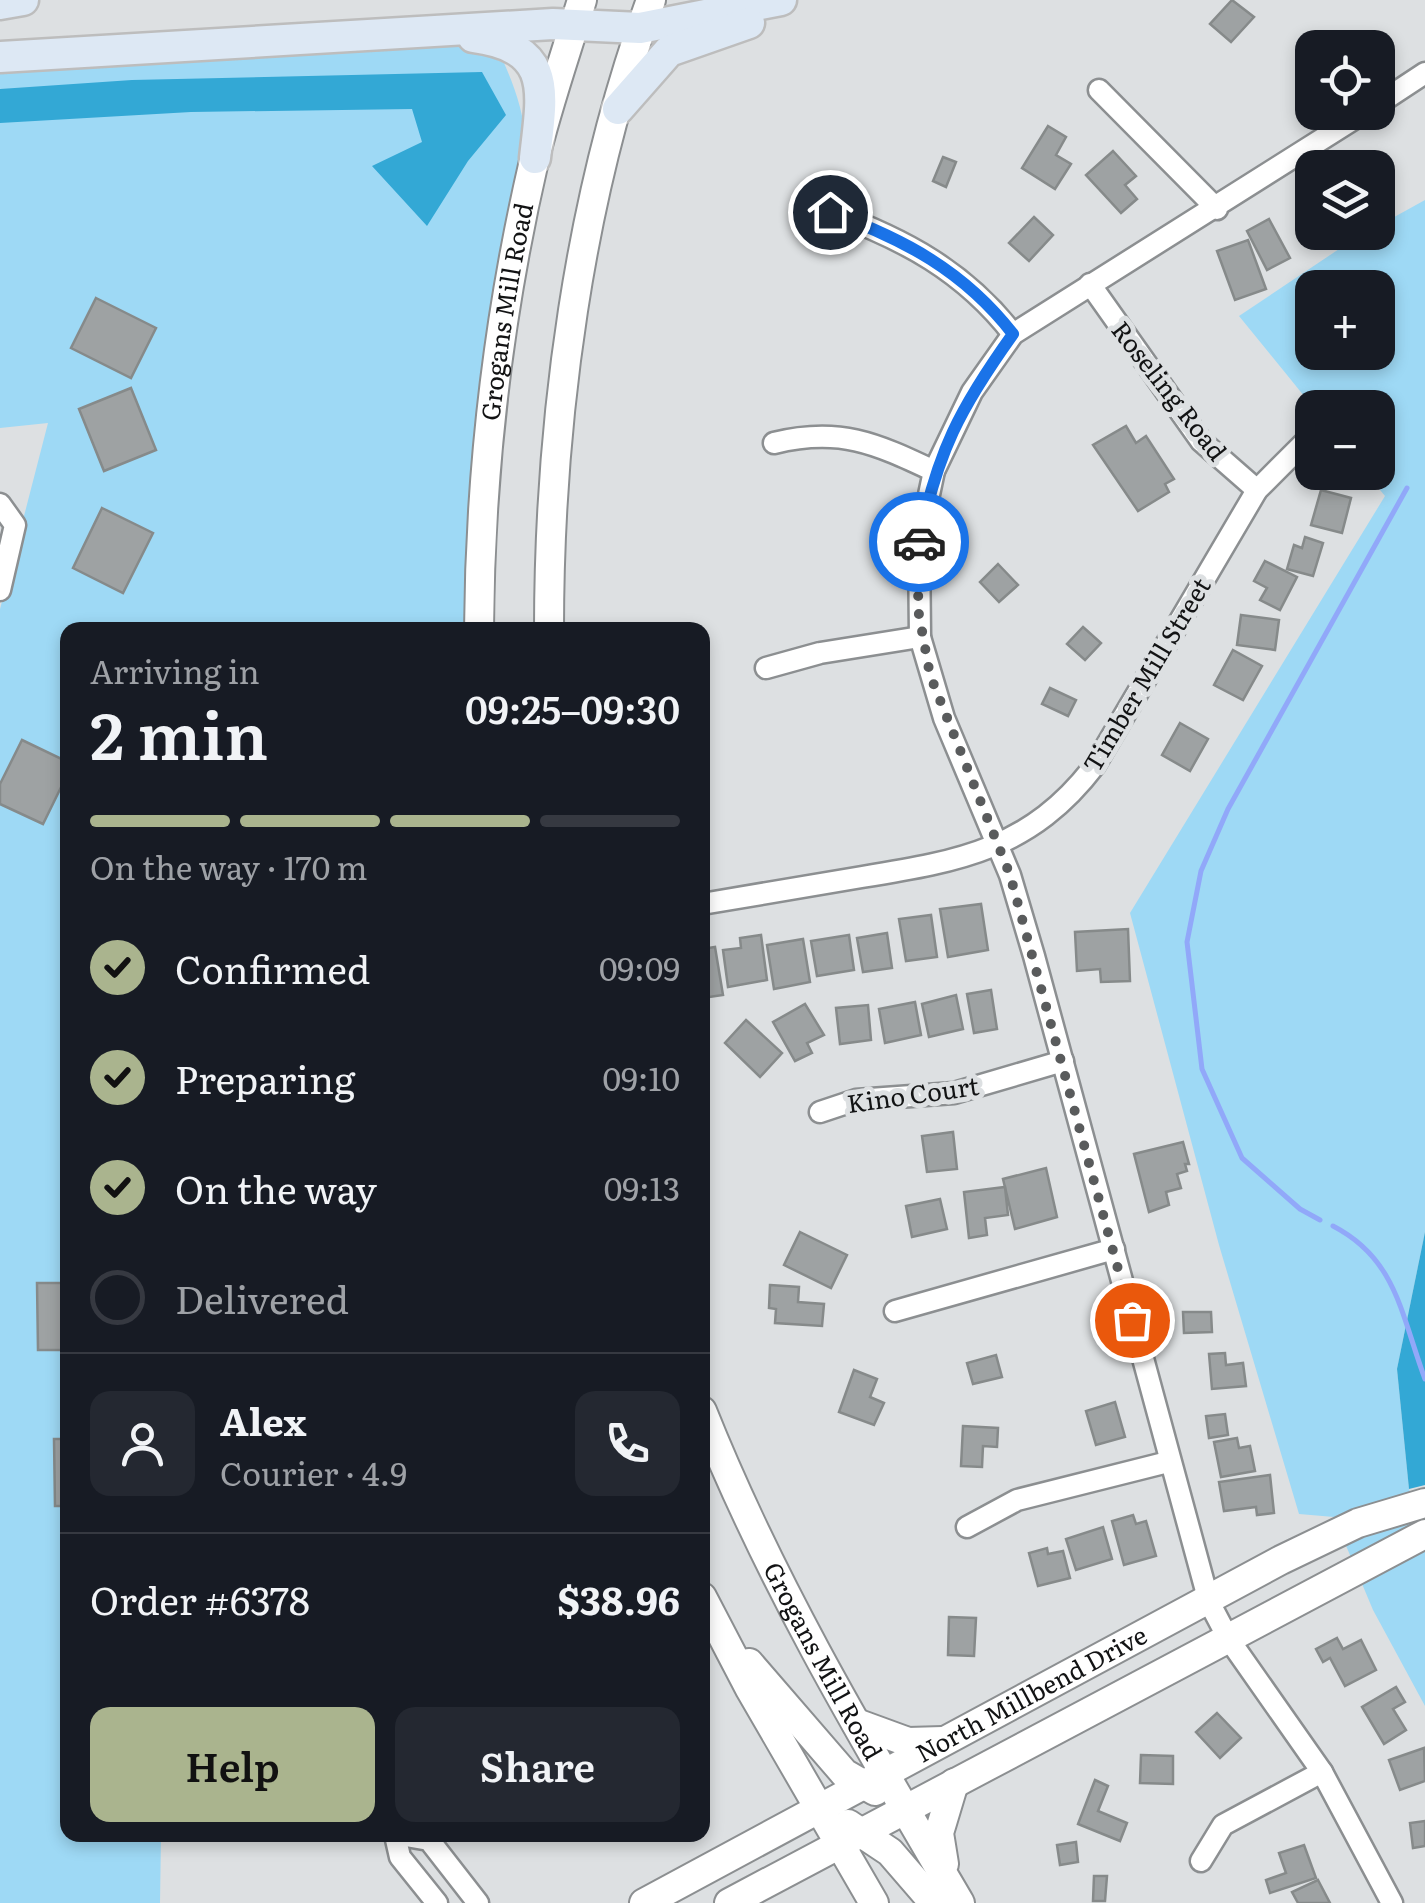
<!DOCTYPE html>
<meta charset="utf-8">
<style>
:root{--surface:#171b24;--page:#242831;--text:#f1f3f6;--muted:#9ea1a6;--line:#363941;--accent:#aab48e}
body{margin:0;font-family:Literata,serif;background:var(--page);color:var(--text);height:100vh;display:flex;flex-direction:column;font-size:38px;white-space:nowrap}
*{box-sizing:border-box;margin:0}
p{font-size:32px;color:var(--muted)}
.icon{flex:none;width:55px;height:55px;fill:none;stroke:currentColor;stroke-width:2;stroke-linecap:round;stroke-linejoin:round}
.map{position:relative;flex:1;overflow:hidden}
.panel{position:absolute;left:60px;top:622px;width:650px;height:1220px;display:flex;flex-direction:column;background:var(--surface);border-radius:20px;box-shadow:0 5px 15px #0003}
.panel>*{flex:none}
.controls{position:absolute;left:1295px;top:30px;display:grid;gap:20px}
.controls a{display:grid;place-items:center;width:100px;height:100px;border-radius:20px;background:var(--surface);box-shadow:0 5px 15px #0003;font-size:50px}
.pin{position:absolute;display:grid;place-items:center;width:85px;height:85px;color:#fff;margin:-42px;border:5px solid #fff;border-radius:50%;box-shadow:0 2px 10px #0007}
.courier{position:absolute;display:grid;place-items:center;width:100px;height:100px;margin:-50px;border:8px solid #1a73e8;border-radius:50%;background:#fff;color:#222;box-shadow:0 2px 12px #0007}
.head em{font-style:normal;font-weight:600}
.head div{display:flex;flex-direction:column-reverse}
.head{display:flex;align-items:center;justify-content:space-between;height:170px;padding:0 30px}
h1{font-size:65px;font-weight:600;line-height:75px}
.bar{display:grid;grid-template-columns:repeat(4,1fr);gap:15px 10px;align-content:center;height:120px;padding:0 30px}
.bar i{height:12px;border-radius:8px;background:var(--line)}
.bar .selected{background:var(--accent)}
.bar p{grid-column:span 4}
.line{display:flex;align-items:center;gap:25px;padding:0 30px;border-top:2px solid var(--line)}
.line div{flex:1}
.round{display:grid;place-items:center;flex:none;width:105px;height:105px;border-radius:20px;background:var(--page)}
ol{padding:0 30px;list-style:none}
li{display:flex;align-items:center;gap:30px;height:110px}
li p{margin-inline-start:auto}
li .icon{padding:10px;border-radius:50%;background:var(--accent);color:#111;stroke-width:4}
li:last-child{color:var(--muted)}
li i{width:55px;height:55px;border:5px solid var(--line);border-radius:50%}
.primary-button{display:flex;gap:20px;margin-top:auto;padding:20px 30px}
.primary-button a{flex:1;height:115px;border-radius:20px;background:var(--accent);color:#111;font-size:40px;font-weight:600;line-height:115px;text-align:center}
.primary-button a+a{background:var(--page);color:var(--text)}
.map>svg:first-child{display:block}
</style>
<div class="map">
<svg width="1425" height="1903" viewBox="0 0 1425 1903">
<rect width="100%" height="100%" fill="#dde0e2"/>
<g fill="#9ed9f5" fill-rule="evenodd">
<path d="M443 44 474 50 504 63C515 88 525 116 525 144 525 177 503 241 497 279 480 396 468 512 469 630H68V1835H161L160 1903H0V609L48 423 0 428V65Z"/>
<path d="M1425 200V1232L1397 1369 1409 1489 1425 1533V1706L1373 1610 1334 1517 1299 1514 1219 1245 1130 913 1385 496 1366 473 1378 472V408L1313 407 1239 316 1357 237 1378 232V226ZM1312 288H1378V352H1312Z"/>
</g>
<g fill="#33a8d5">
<path d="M482 72 506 115 468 161 427 226 372 166 422 142 412 109 191 112 0 123V89L132 80Z"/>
<path d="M1425 1232V1485L1409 1489 1397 1369Z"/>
</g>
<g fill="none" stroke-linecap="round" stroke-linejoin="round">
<g stroke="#91a8f9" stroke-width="5">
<path d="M1320 1220 1300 1209 1242 1158 1202 1069 1187 942 1201 871 1228 809 1407 488"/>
<path d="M1333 1226C1397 1259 1401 1315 1425 1379"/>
</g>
</g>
<g fill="#9ea2a3" stroke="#868a8a" stroke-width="2.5">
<path d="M1232 0 1254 17 1231 42 1210 24Z"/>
<path d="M1048 126 1066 137 1056 155 1071 164 1055 189 1022 168Z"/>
<path d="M1113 151 1136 176 1125 185 1137 199 1121 213 1086 175Z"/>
<path d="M943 157 956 162 946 187 933 181Z"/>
<path d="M1034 217 1053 235 1029 261 1009 243Z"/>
<path d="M1269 219 1290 258 1267 270 1247 231Z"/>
<path d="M1248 240 1266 289 1235 300 1217 251Z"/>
<path d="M96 298 156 328 131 378 71 348Z"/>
<path d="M131 388 156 450 104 471 79 409Z"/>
<path d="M1126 426 1136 443 1146 436 1174 479 1165 484 1169 492 1138 511 1093 445Z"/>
<path d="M1321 490 1351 498 1342 533 1311 525Z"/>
<path d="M102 508 153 533 123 593 73 568Z"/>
<path d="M1305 537 1323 543 1313 576 1287 569 1294 545 1302 548Z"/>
<path d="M1265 561 1297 577 1280 610 1260 600 1267 588 1254 581Z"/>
<path d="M998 564 1018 585 999 602 980 582Z"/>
<path d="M1241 615 1279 620 1275 650 1237 645Z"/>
<path d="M1083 627 1101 643 1085 660 1067 644Z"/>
<path d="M1233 650 1262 666 1243 700 1214 685Z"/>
<path d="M1050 688 1076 700 1068 716 1042 704Z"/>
<path d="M1180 723 1208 739 1190 771 1162 755Z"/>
<path d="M22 740 68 762V773L43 824 0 804V784Z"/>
<path d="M981 904 988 950 948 957 940 909Z"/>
<path d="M931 915 937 957 906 961 899 919Z"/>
<path d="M1128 929 1130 981 1101 982 1100 969 1077 971 1075 932Z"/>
<path d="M887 933 892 968 863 972 857 938Z"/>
<path d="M761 935 767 980 728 987 723 950 741 948 740 938Z"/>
<path d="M849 935 854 970 817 976 811 941Z"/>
<path d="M803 939 810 982 774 989 767 945Z"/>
<path d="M715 947 723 995 702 998V949Z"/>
<path d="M991 990 997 1029 974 1033 967 994Z"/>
<path d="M956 995 963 1029 929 1037 922 1004Z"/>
<path d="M915 1002 921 1035 885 1043 879 1009Z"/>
<path d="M805 1004 824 1035 807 1043 812 1053 795 1061 773 1022Z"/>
<path d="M868 1005 871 1040 840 1044 836 1008Z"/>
<path d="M746 1020 782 1053 760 1077 725 1043Z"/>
<path d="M953 1132 957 1169 927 1172 922 1136Z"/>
<path d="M1183 1142 1189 1164H1185L1187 1171 1177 1174 1181 1188 1166 1192 1169 1205 1149 1212 1134 1154Z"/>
<path d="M1046 1168 1057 1217 1015 1229 1003 1179Z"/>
<path d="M1005 1187 1008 1215 985 1218 987 1235 969 1238 964 1192Z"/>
<path d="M940 1199 947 1229 912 1237 906 1206Z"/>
<path d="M800 1232 847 1255 831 1288 784 1265Z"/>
<path d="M37 1283H68V1350H38Z"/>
<path d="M770 1285 799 1287 798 1302 824 1304 822 1326 775 1323 776 1309 769 1308Z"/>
<path d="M1183 1312H1211L1212 1332 1184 1333Z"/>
<path d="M1225 1353 1226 1365 1243 1363 1246 1386 1212 1389 1209 1354Z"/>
<path d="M996 1355 1002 1377 973 1384 967 1363Z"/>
<path d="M854 1370 877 1379 870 1397 884 1403 874 1425 839 1412Z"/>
<path d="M1115 1402 1125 1437 1096 1445 1086 1411Z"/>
<path d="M1225 1414 1228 1435 1209 1438 1206 1416Z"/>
<path d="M963 1426 998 1428 997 1447 983 1446 982 1467 961 1466Z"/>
<path d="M1237 1438 1239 1448 1250 1446 1255 1471 1221 1477 1214 1442Z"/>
<path d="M54 1439H68V1506H55Z"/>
<path d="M1270 1475 1274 1513 1257 1515 1256 1507 1224 1511 1219 1482Z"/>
<path d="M1133 1515 1136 1524 1146 1521 1156 1556 1124 1565 1112 1521Z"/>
<path d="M1103 1527 1112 1559 1076 1570 1066 1539Z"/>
<path d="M1047 1548 1048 1554 1063 1551 1070 1578 1038 1586 1029 1553Z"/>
<path d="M949 1617 976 1618 974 1656 948 1655Z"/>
<path d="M1337 1638 1343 1649 1361 1640 1376 1670 1345 1686 1330 1658 1323 1662 1316 1649Z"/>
<path d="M1396 1687 1405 1702 1393 1709 1406 1730 1384 1744 1362 1707Z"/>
<path d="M1217 1713 1241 1738 1220 1758 1196 1732Z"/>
<path d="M1424 1748 1425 1781 1400 1790 1389 1760Z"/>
<path d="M1141 1755 1173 1756V1784L1140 1783Z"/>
<path d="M1095 1780 1108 1786 1098 1811 1127 1823 1120 1841 1078 1824Z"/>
<path d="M1425 1821V1846L1413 1848 1410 1823Z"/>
<path d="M1076 1842 1078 1862 1060 1865 1057 1845Z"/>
<path d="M1304 1845 1316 1878 1270 1893 1266 1880 1286 1873 1279 1853Z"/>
<path d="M1094 1876H1107L1105 1901H1093Z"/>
<path d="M1318 1880 1330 1903H1298L1292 1892Z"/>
</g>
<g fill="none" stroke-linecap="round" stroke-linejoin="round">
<g stroke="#8c8f91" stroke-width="25">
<g id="street">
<path d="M1099 90 1217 209"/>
<path d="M1378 104 1425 73"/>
<path d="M1365 112 1013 334 972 392 934 471 919 542 920 637 944 718 1010 875 1034 956 1209 1602 1228 1638 1322 1772 1392 1903"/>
<path d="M830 212C904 239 964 271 1013 334"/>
<path d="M1090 284 1201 441 1257 490"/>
<path d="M774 443C839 427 875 443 934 471"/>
<path d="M0 504 15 525 0 590"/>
<path d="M766 668 820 653 920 637"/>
<path d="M702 904C756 895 809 886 862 877 961 861 1031 849 1095 765L1257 490 1312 435"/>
<path d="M820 1112 856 1100 954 1093 1063 1061"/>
<path d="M895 1311 1114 1249"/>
<path d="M967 1527 1017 1500 1168 1462"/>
<path d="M395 1835 400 1857 437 1903"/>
<path d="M400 1835 429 1840 478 1903"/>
<path d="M1201 1861 1223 1825 1322 1772"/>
</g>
</g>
<g stroke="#8c8f91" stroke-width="32">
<g id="secondary">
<path id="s1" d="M479 630C480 471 498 316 534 161 547 107 566 53 582 0"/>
<path d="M549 630C549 422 579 196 651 0"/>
<path id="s2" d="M702 1411C771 1584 866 1743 960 1903"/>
<path d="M702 1597 750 1689 874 1903"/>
<path d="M749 1663 844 1773 875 1791"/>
<path d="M856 1723 908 1742 943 1741"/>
<path d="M848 1824 890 1852 934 1903"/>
<path d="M944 1864 939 1833 954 1783"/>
<path id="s3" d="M644 1903 1281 1560 1358 1523 1425 1503"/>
<path d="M729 1903 1425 1534"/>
</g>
</g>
<g stroke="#bdbdbd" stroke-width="35">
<g id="primary">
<path d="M0 4 23 0"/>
<path d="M473 37C555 48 542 93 535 158"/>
<path d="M0 57 553 24 640 28 781 0"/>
<path d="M618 109 669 51 749 23"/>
</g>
</g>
<use href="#street" stroke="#fff" stroke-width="20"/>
<use href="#secondary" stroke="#fff" stroke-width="28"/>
<use href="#primary" stroke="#dde8f4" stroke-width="30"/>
</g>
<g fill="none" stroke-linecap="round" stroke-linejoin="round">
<path stroke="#595b5c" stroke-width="10" stroke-dasharray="0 18" d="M919 542 918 609 930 675 1010 875 1132 1320"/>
<path stroke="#1a73e8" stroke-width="12" d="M830 212C904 239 964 271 1013 334 960 408 937 452 919 542"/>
</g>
<g text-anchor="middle" stroke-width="10" stroke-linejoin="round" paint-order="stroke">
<g font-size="25" fill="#121314" stroke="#dde0e2">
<text dy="9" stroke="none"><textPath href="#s1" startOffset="320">Grogans Mill Road</textPath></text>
<text transform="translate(1169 391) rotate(52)" y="9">Roseling Road</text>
<text transform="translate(1147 675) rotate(-59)" y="9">Timber Mill Street</text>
<text transform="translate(913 1095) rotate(-8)" y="9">Kino Court</text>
<text dy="9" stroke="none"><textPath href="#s2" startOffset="278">Grogans Mill Road</textPath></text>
<text dy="9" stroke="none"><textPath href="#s3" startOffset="440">North Millbend Drive</textPath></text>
</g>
</g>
</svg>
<div class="controls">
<a><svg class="icon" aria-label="locate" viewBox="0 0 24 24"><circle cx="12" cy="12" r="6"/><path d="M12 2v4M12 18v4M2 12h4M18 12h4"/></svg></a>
<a><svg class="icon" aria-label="layers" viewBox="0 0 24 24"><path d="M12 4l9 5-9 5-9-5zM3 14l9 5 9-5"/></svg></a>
<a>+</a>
<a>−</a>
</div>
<div class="pin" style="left:1132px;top:1320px;background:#ea580c"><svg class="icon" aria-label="bag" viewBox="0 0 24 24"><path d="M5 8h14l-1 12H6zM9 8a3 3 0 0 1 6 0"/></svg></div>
<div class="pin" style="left:830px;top:212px;background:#1f2937"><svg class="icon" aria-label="home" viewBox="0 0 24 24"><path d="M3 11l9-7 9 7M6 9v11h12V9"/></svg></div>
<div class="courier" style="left:919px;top:542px"><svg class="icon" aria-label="car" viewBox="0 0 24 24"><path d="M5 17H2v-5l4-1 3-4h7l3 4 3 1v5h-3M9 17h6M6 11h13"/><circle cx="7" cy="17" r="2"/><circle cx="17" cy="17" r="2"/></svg></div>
<section class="panel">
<div class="head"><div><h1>2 min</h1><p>Arriving in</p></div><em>09:25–09:30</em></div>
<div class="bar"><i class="selected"></i><i class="selected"></i><i class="selected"></i><i></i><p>On the way · 170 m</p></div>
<ol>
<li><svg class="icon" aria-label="check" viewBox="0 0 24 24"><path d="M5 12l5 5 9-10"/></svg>Confirmed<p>09:09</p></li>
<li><svg class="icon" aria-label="check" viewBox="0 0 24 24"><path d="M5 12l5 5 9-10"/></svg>Preparing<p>09:10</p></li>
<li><svg class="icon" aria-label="check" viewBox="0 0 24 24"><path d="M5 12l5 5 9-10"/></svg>On the way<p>09:13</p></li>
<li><i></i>Delivered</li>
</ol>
<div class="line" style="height:180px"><a class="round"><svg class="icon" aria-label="person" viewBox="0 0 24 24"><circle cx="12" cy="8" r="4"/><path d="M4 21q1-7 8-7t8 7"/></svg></a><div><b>Alex</b><p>Courier · 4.9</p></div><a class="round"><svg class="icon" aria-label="phone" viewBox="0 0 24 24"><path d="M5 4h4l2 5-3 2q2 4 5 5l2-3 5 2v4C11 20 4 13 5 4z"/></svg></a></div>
<div class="line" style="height:130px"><div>Order #6378</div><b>$38.96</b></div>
<div class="primary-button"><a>Help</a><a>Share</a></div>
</section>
</div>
